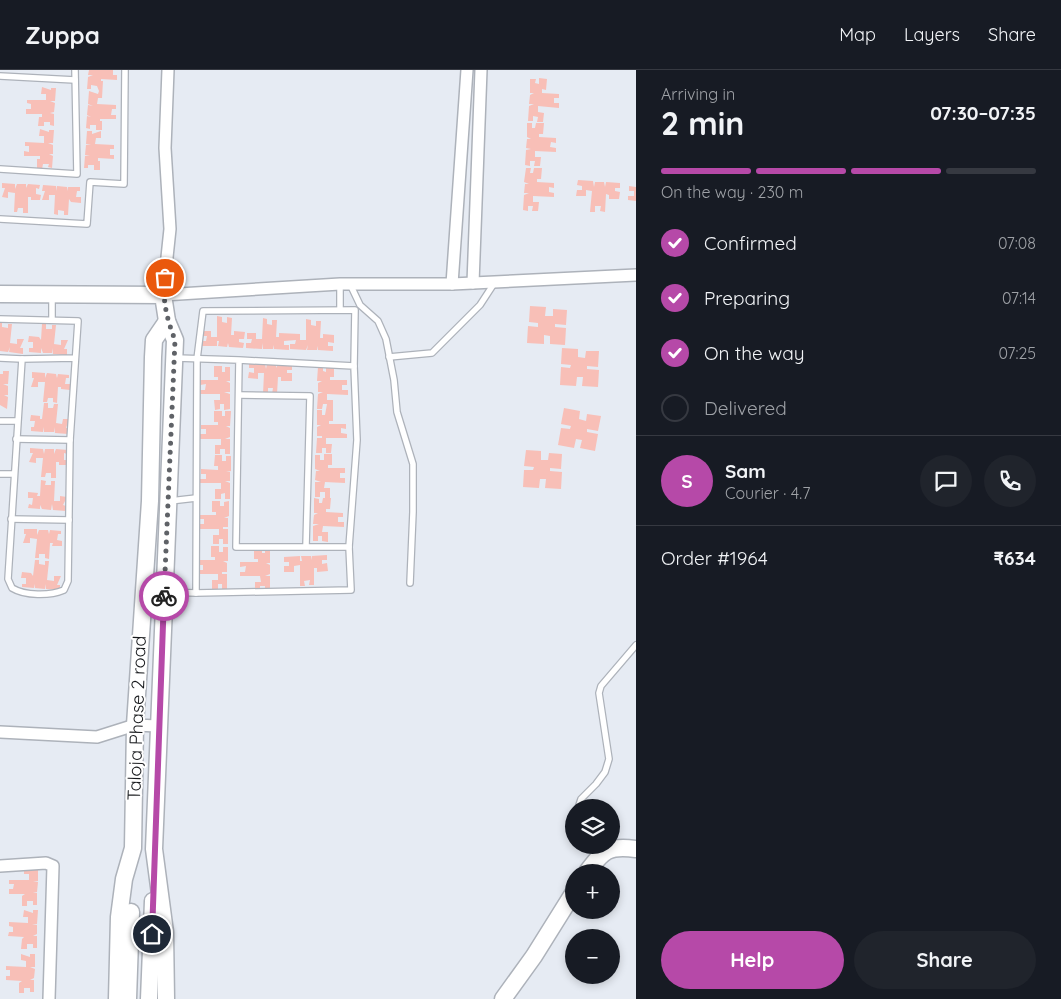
<!DOCTYPE html>
<meta charset="utf-8">
<style>
:root{--surface:#171b24;--page:#20242c;--text:#f1f3f6;--muted:#9ea1a6;--line:#363941;--accent:#b649a8}
body{margin:0;font-family:Quicksand,sans-serif;background:var(--page);color:var(--text);height:100vh;display:flex;flex-direction:column;font-size:19px;white-space:nowrap}
*{box-sizing:border-box;margin:0}
p{font-size:16px;color:var(--muted)}
.icon{flex:none;width:28px;height:28px;fill:none;stroke:currentColor;stroke-width:2;stroke-linecap:round;stroke-linejoin:round}
.map{position:relative;flex:1;overflow:hidden}
.sheet{display:flex;flex-direction:column;background:var(--surface);width:425px}
.sheet>*{flex:none}
.tools{position:absolute;left:565px;top:729px;display:grid;gap:10px}
.tools a{display:grid;place-items:center;width:55px;height:55px;border-radius:50%;background:var(--surface);box-shadow:0 2px 8px #0003;font-size:25px}
.pin{position:absolute;display:grid;place-items:center;width:42px;height:42px;color:#fff;margin:-21px;border:2px solid #fff;border-radius:50%;box-shadow:0 1px 5px #0007}
.courier{position:absolute;display:grid;place-items:center;width:50px;height:50px;margin:-25px;border:4px solid #b649a8;border-radius:50%;background:#fff;color:#222;box-shadow:0 1px 6px #0007}
.summary em{font-style:normal;font-weight:700}
.summary div{display:flex;flex-direction:column-reverse}
.summary{display:flex;align-items:center;justify-content:space-between;height:85px;padding:0 25px}
h1{font-size:32px;font-weight:700;line-height:38px}
.bar{display:grid;grid-template-columns:repeat(4,1fr);gap:8px 5px;align-content:center;height:60px;padding:0 25px}
.bar i{height:6px;border-radius:4px;background:var(--line)}
.bar .active{background:var(--accent)}
.bar p{grid-column:span 4}
.line{display:flex;align-items:center;gap:12px;padding:0 25px;border-top:1px solid var(--line)}
.line div{flex:1}
.round{display:grid;place-items:center;flex:none;width:52px;height:52px;border-radius:26px;background:var(--page)}
ol{padding:0 25px;list-style:none}
li{display:flex;align-items:center;gap:15px;height:55px}
li p{margin-inline-start:auto}
li .icon{padding:5px;border-radius:50%;background:var(--accent);color:#fff;stroke-width:4}
li:last-child{color:var(--muted)}
li i{width:28px;height:28px;border:2px solid var(--line);border-radius:50%}
.action{display:flex;gap:10px;margin-top:auto;padding:10px 25px}
.action a{flex:1;height:58px;border-radius:30px;background:var(--accent);color:#fff;font-size:20px;font-weight:700;line-height:58px;text-align:center}
.action a+a{background:var(--page);color:var(--text)}
header{display:flex;align-items:center;gap:30px;box-sizing:border-box;height:70px;padding:0 25px;background:var(--surface);border-bottom:1px solid var(--line)}
header strong{font-size:24px}
nav{display:flex;gap:28px;margin-inline-start:auto;font-size:18px}
main{display:flex;flex:1;min-height:0}
.map>svg:first-child{display:block}
</style>
<header>
<strong>Zuppa</strong>
<nav><a>Map</a><a>Layers</a><a>Share</a></nav>
</header>
<main>
<div class="map">
<svg width="636" height="929" viewBox="0 0 636 929">
<rect width="100%" height="100%" fill="#e6ebf3"/>
<g fill="#f8bfb7">
<path d="M89 0H113V5H117V10L101 9V11H103L102 28H98L97 34 116 35V39H112L111 45H116V49H100V51H102V60H96V55H90V59L86 58 87 46 91 47 87 45 88 35 93 36 88 34 89 21 98 24 99 21 97 16 91 15V19H87L88 7 93 5H88Z"/>
<path d="M539 8 547 9 546 20 542 19V23L559 24V28H554V33H559V38L538 36V42L544 43 543 52H537L538 47 533 46V51H528L529 36 534 34H529L530 25 534 23H530V9H536L535 13 539 14Z"/>
<path d="M42 17 51 20V18H56L55 31H50L55 33 54 42 50 43 54 44V56L50 55V52H44V56H38L39 47H42V44H26V39H31V34L27 33V30H46V24H41Z"/>
<path d="M527 53H532V58H535L536 53H544L543 64H539V67L556 68V73L551 72 550 77 556 78V82L535 81V87H541L540 96H534L535 91H530V96L525 95 526 80 531 79 526 78 527 69H531L527 67Z"/>
<path d="M40 59 49 62V60H54L53 73H48L53 75V84H49L53 86 52 98 48 97 49 94H43L42 99 37 98V89H40V86H24V81L29 82V76H25V72L44 73V66H39Z"/>
<path d="M87 61H92V64L101 61V68H96L95 74 114 75V79H110V85H114V89L98 88V91H100V100H94V95H88V98H84L85 86 90 85H85L86 75 91 74H86Z"/>
<path d="M526 98H531L530 103H533L534 98H542L541 109H537V112L554 113V118L549 117V122L554 123V127L533 126V132H539L538 141H532L533 136H528V141L523 140 524 125 529 123H524L525 114H529L524 112Z"/>
<path d="M578 110 593 111 594 117 595 112H604L605 117 606 112 620 113V118H615V121L620 122 619 129H609V125L606 124 605 142 600 141 601 136H595V142H590L592 121 586 120V126H576L577 120H582V116L577 115Z"/>
<path d="M2 113 15 114V119L17 114H26V118L28 114 40 115 39 119 36 118V124L41 125 40 130H31V127H28V143H23V138H18L17 142H14L15 123 8 122V128L2 127 5 118H2Z"/>
<path d="M43 115 56 116 57 121V116L67 117 68 121V117H80V121H77L76 127H81V133L71 132 69 129 68 145H64V141L58 140V145L54 144 55 125H49V130H42L45 121H42Z"/>
<path d="M629 116 636 117V131L628 130V126H634V121H629Z"/>
<path d="M530 236 546 237 545 246H553V239L567 240 566 255 555 254V257L566 258 565 275 550 274V266L544 265V274L527 273 528 256 538 257V253L529 252Z"/>
<path d="M217 246 222 247V252L227 253V247L232 248 231 265H234V261L245 262 244 269H239V272L244 273 243 278 229 277 228 273 227 277 218 276 219 271H217V276H201V271H206L207 266H201L202 261H211V267H217Z"/>
<path d="M263 248 267 249V254L272 255V250H277L276 267H279V263L300 264V270H306V249L311 250V255L316 256V251H321L320 268H323V264L334 265V273L328 272V276H333V281L318 280V276L317 280H307L308 275 306 280 290 279V274H295L296 270 284 271V275H289V280L274 279 273 275V279H263L262 273V279L246 278V273H251L252 269H247V263H256V269H262Z"/>
<path d="M0 253H2V257L8 258V254H12L10 273 17 274V269H24L20 278H23V284L9 282 10 277 8 282 0 281Z"/>
<path d="M42 254H46V259H52V255H56L54 274 61 275V270H68L64 279H67V285L53 284 52 278V283H43L41 278V283L29 282V278H33V272H28L29 266 39 267 41 270Z"/>
<path d="M562 278 578 279V287L585 288 586 281H599L598 297 587 296V299L599 300 598 317 582 316 583 307H577L576 316 560 315 561 297 570 298 571 295 561 294Z"/>
<path d="M249 293 265 294 266 299 267 294H276V298L278 294 292 295V300H287V303H292V311H281V307H278L277 324H272L273 318H268V324H263L264 303H258V309L248 308 249 302 254 303V298H249Z"/>
<path d="M214 296H222V302H225V297H230V311H226L230 313V322H224L230 324V339L224 340V334H220V339L215 340 214 330H220V324H199L200 320H205L206 314 200 315V310H218V307H214Z"/>
<path d="M326 296H334V307H330V310H347V315H342V320H348V325L327 324V330H333V351H329V354H346V359L341 358V363L347 364V368H326V374H332L331 383H326V378H322V383H316L317 368H322V366H317V357L321 355H317V340H322V345H325L327 334H323L322 339H317L318 324 323 322H318V313L322 311H317L318 297H323V301L326 302Z"/>
<path d="M3 301H9L8 314H3L8 316V325H4L8 327 7 339 0 335V304H3Z"/>
<path d="M32 302 45 303V308L47 303 56 304 57 308 58 304 69 305V308H66L65 314H70V320L61 319V317H58L57 333 53 332V328H48L47 332H43L45 312H38V317H31L34 308H32Z"/>
<path d="M44 333H48V338H53L54 334H58L56 353 62 354 63 349H69L66 358H69L68 364 55 363 54 357V362H44L43 357V362L31 361V357H34L35 351H30L31 345 40 346V349H42Z"/>
<path d="M564 338 580 341 579 349 586 351 587 344 601 346 598 361 587 359V362L598 364 595 381 580 378 582 370 576 369 574 378 558 375 561 358 570 359 571 356 561 354Z"/>
<path d="M214 341H222V346H225V341H231L230 356H226L230 358V367L225 369H230V384H225V379H220V384H215V375H221V369H200V364H206V359H201V355H218V352H214Z"/>
<path d="M30 378 43 379 44 384 45 379H54V384L56 379 68 380 67 384 64 383V390H69L68 395H59V392H56V408H51V403H46L45 407H41L43 388H36V393L29 392 33 383H30Z"/>
<path d="M526 380 541 381V390H548L549 383 562 384 561 399 550 398V401L562 402 561 419 545 418 546 409H540L539 418 523 417 524 400H533L534 397 524 396Z"/>
<path d="M324 384H332V395H328V398H345V403H340V408H345V413L325 412 324 418H330V428H325V422H320V427H315V412H321L315 410 316 401H320L315 399V385H320V390H324Z"/>
<path d="M215 385H222V391H226V386H231V401L226 402H230V411H225L230 413V429H225V423L221 424V429H215V419H221V413H200V409H206V404H201V399L218 400V396H214Z"/>
<path d="M41 410 46 411 45 415H51V411H55L54 431H60V426L67 427 63 435 66 436V441L53 440 52 434 51 440 42 439 40 435V439L28 438 29 434 32 435 33 428H28V422L38 423 37 426H40Z"/>
<path d="M314 428 319 429V433H322L323 428H331L330 439H326V442L343 443V447H338V452H344V457L323 456 322 462H328V472L322 471V466H318V471H313V456L319 454H313L314 445 318 443H314Z"/>
<path d="M212 431H220V436H224V432L229 431V446L224 448H228V457H223V459H228V474H223V469H219V474H213V465H219V459H198V454H204V449H199V445H216V442H212Z"/>
<path d="M24 459H37V465L39 460H48L49 464 50 460 61 461V464H58L57 470 62 471V476H52L53 473H50L49 489 45 488V484H39V488H35L37 469 30 468V473H23L26 464H24Z"/>
<path d="M211 476H219V482H223V477H228V491H223L227 493V502H222V504H227V520H222V514H218V520H212V510H218V504H197V500H203V495H198V490H215V487H211Z"/>
<path d="M254 478H262V483H265V478L270 479V493H266L270 495V504L265 506H270V521H265V516H260V521H255V512H261L260 506H240V502H245L246 496 240 497V492H258V489H254Z"/>
<path d="M327 485V490H322V494L327 493 328 501 317 502V498H314V515H309L310 510 304 511 305 516H300V495L294 496V502H284V496H289V492H284V487L300 486V491H302L301 486H311L312 490V486Z"/>
<path d="M35 490H39V494L45 495V491H49L47 510 54 511V506H61L57 515H60V520L46 519 45 514V519L35 518 34 514V518L22 517V514H26V508H21L22 502 31 503 33 506Z"/>
<path d="M24 797H28V800L38 797V811L33 812H38L37 822 33 823H37V835H33V831H27V836H22V826L25 824H9V819H13L14 814H9V810H29V804H24Z"/>
<path d="M24 840 33 843V840H38L37 854 32 855H37V864L33 866H37V878H33V874H27V879H21L22 869 24 867 8 866 9 862H13V857L9 856V852L28 853V847H23Z"/>
<path d="M21 884 30 887V884H35V897H30L35 899 34 908 30 910H34V922H30V918H24V923H19V913L22 911 6 910V906H10V900H6V896L26 897V891L21 890Z"/>
</g>
<g fill="none" stroke-linecap="round" stroke-linejoin="round">
<g stroke="#adb2ba" stroke-width="8">
<g id="lane">
<path d="M0 6 75 10"/>
<path d="M0 99 77 104 75 0"/>
<path d="M0 149 87 154 90 112 124 114 125 0"/>
<path d="M340 214V240"/>
<path d="M350 214 360 235 378 251 386 269 394 310 397 342 413 394V442L410 513"/>
<path d="M52 225V250"/>
<path d="M0 249 78 251 70 370 68 511 64 520C50 526 25 526 12 518L8 509 22 289 75 288"/>
<path d="M389 287 432 283 480 235 495 212"/>
<path d="M0 288 22 289"/>
<path d="M176 288 239 290 236 477H349L357 370 354 296 239 290"/>
<path d="M239 325 310 326 306 476"/>
<path d="M0 351H17"/>
<path d="M16 369 70 370"/>
<path d="M0 404H14"/>
<path d="M170 431 196 428"/>
<path d="M11 449 69 450"/>
<path d="M349 477 351 520 196 523 197 289 203 241 355 240 354 296"/>
<path d="M166 522 196 523"/>
<path d="M578 738 581 729 596 714 605 702 609 689 599 623 601 616 636 575"/>
</g>
</g>
<g stroke="#adb2ba" stroke-width="14">
<g id="street">
<path d="M168 0 165 78 170 159 163 225 340 214H452L636 205"/>
<path d="M473 213 481 0"/>
<path d="M452 214 467 0"/>
<path d="M0 662 97 667 135 655 158 656"/>
<path d="M0 796 46 793 53 796 49 929"/>
</g>
</g>
<g stroke="#adb2ba" stroke-width="19">
<g id="secondary">
<path d="M0 224 163 225 167 251 175 270 154 779 165 862 166 929"/>
<path d="M587 802C603 781 608 775 636 779"/>
<path d="M117 929 119 847 124 809 133 778 135 655 150 431 153 287 154 270 167 251"/>
<path d="M128 929 131 842"/>
<path d="M149 929 153 831"/>
<path d="M503 929 534 886 574 822"/>
</g>
</g>
<use href="#lane" stroke="#fff" stroke-width="5.5"/>
<use href="#street" stroke="#fff" stroke-width="11"/>
<use href="#secondary" stroke="#fff" stroke-width="16"/>
</g>
<g fill="none" stroke-linecap="round" stroke-linejoin="round">
<path stroke="#5f6267" stroke-width="5" stroke-dasharray="0 9" d="M164 526 175 270C167 249 162 231 165 208"/>
<path stroke="#b649a8" stroke-width="6" d="M152 864 164 526"/>
</g>
<g text-anchor="middle" stroke-width="4" stroke-linejoin="round" paint-order="stroke">
<g font-size="18" fill="#16181b" stroke="#fff">
<text transform="translate(137 648) rotate(-88)" y="6">Taloja Phase 2 road</text>
</g>
</g>
</svg>
<div class="tools">
<a><svg class="icon" aria-label="layers" viewBox="0 0 24 24"><path d="M12 4l9 5-9 5-9-5zM3 14l9 5 9-5"/></svg></a>
<a>+</a>
<a>−</a>
</div>
<div class="pin" style="left:165px;top:208px;background:#ea580c"><svg class="icon" aria-label="bag" viewBox="0 0 24 24"><path d="M5 8h14l-1 12H6zM9 8a3 3 0 0 1 6 0"/></svg></div>
<div class="pin" style="left:152px;top:864px;background:#1f2937"><svg class="icon" aria-label="home" viewBox="0 0 24 24"><path d="M3 11l9-7 9 7M6 9v11h12V9"/></svg></div>
<div class="courier" style="left:164px;top:526px"><svg class="icon" aria-label="bike" viewBox="0 0 24 24"><circle cx="6" cy="16" r="4"/><circle cx="18" cy="16" r="4"/><path d="M6 16l4-8h5l3 8M10 8l3 8H6M13 5h3"/></svg></div>
</div>
<section class="sheet">
<div class="summary"><div><h1>2 min</h1><p>Arriving in</p></div><em>07:30–07:35</em></div>
<div class="bar"><i class="active"></i><i class="active"></i><i class="active"></i><i></i><p>On the way · 230 m</p></div>
<ol>
<li><svg class="icon" aria-label="check" viewBox="0 0 24 24"><path d="M5 12l5 5 9-10"/></svg>Confirmed<p>07:08</p></li>
<li><svg class="icon" aria-label="check" viewBox="0 0 24 24"><path d="M5 12l5 5 9-10"/></svg>Preparing<p>07:14</p></li>
<li><svg class="icon" aria-label="check" viewBox="0 0 24 24"><path d="M5 12l5 5 9-10"/></svg>On the way<p>07:25</p></li>
<li><i></i>Delivered</li>
</ol>
<div class="line" style="height:90px"><b class="round" style="background:var(--accent);color:#fff">S</b><div><b>Sam</b><p>Courier · 4.7</p></div><a class="round"><svg class="icon" aria-label="chat" viewBox="0 0 24 24"><path d="M4 5h16v11H9l-5 4z"/></svg></a><a class="round"><svg class="icon" aria-label="phone" viewBox="0 0 24 24"><path d="M5 4h4l2 5-3 2q2 4 5 5l2-3 5 2v4C11 20 4 13 5 4z"/></svg></a></div>
<div class="line" style="height:65px"><div>Order #1964</div><b>₹634</b></div>
<div class="action"><a>Help</a><a>Share</a></div>
</section>
</main>
